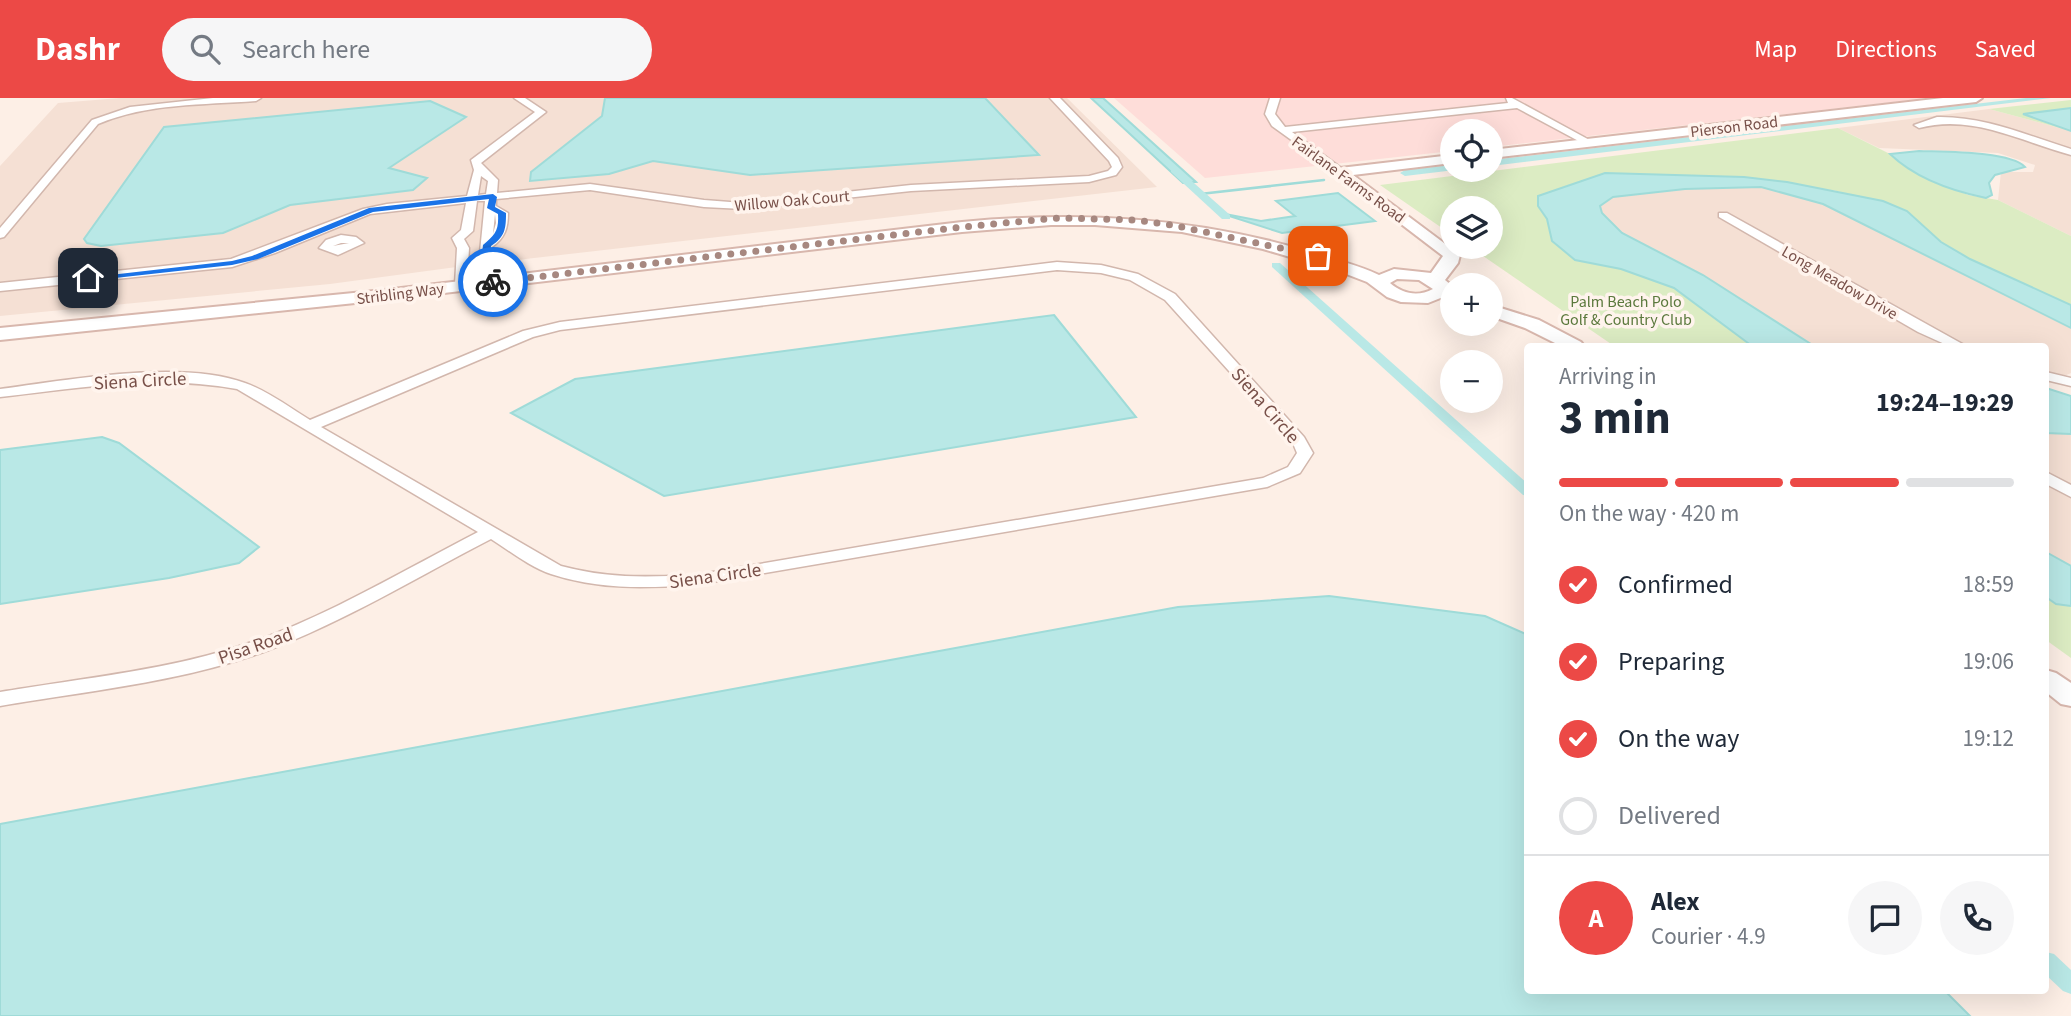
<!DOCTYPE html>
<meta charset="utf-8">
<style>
:root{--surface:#fff;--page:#f6f6f7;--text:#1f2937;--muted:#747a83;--line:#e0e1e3;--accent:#ec4946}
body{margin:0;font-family:"Source Sans 3",sans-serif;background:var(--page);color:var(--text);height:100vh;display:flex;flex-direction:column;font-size:26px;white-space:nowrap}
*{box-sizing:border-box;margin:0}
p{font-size:23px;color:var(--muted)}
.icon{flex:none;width:38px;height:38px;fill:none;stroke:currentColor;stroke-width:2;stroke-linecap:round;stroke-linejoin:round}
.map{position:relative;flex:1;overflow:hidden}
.panel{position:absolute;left:1524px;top:245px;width:525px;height:651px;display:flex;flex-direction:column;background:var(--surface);border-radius:7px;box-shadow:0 7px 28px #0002}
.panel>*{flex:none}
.fabs{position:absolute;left:1440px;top:21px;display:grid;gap:14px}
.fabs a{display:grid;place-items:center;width:63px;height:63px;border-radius:50%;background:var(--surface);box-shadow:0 7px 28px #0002;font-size:35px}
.pin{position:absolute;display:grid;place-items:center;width:60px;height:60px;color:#fff;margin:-30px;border-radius:14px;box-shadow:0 4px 10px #0006}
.courier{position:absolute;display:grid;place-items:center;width:70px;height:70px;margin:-35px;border:5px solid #1a73e8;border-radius:50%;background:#fff;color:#222;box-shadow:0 2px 9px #0007}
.head em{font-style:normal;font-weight:700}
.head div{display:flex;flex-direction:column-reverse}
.head{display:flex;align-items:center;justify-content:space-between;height:119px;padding:0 35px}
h1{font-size:46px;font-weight:700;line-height:52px}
.bar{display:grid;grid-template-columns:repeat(4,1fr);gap:10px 7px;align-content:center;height:84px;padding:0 35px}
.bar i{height:9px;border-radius:5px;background:var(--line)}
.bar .active{background:var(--accent)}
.bar p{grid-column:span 4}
.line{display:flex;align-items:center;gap:18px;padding:0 35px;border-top:2px solid var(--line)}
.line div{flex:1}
.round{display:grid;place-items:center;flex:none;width:74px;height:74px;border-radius:37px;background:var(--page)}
ol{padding:0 35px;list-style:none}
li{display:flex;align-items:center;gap:21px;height:77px}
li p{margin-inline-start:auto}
li .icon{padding:7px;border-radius:50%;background:var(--accent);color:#fff;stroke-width:4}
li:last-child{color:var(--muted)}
li i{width:38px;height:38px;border:4px solid var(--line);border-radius:50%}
header{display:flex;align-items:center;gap:42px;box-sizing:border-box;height:98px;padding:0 35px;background:var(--accent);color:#fff}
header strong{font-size:33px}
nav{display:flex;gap:38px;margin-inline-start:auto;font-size:24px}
.search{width:490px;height:63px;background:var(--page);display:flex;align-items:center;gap:18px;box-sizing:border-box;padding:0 24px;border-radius:38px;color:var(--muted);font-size:26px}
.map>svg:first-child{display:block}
</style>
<header>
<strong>Dashr</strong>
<div class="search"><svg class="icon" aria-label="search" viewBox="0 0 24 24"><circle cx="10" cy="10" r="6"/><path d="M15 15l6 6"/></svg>Search here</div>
<nav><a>Map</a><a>Directions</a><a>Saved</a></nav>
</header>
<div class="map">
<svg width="2071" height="918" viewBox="0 0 2071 918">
<rect width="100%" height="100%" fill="#fdefe6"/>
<g fill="#f5e0d4">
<path d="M120 0H1067L1157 89 464 168 330 186 0 218V68L58 5Z"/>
<path d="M1989 11 2071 33V138L1998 102 2001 74H2033L2035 67 1998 55 1879 50 1838 30Z"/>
<path d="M1761 89 1823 106 2071 230V275L2046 286V248H1814L1703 177 1622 135 1602 115 1599 108 1613 99 1685 91Z"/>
<path d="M2046 335 2071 336V468L2046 454Z"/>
</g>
<path fill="#feddd9" d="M1114 0H1929L1491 49V33H1452V53L1205 80Z"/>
<g fill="#dcecc3">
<path d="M2071 2V33L1989 11Z"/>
<path d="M1838 30 1890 56 1914 73 1968 97 1998 102 2071 138V207L1970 161 1941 144 1907 113 1837 93 1744 79 1605 75 1563 89 1538 108 1547 121 1552 143 1575 162 1621 171 1674 190 1752 248H1614L1470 149H1491V110H1452V137L1380 87Z"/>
<path d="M2046 499 2056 506 2071 508V560L2046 542Z"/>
</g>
<g fill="#b9e8e6" stroke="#9fdbd8" stroke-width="2">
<path d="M605 0H985L1039 57 750 77 653 63 609 76 530 83 531 74 602 18Z"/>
<path d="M1091 0H1103L1196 84 1183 85Z"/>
<path d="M430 3 466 19 389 70 427 80 413 92 290 107 223 135 101 148 87 145 84 141 164 29Z"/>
<path d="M2071 10V33L2023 16Z"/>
<path d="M1919 53C1943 54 2010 53 2025 69L1995 77 1989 85 1992 97 1986 100C1952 93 1915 80 1890 56Z"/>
<path d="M1605 75 1744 79 1787 84 1883 103 1907 113 1941 144 1970 161 2071 207V230L1823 106 1761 89 1685 91 1613 99 1600 108 1602 115 1622 135 1703 177 1814 248H1752L1674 190 1621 171 1575 162 1552 143 1547 121 1538 108V98Z"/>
<path d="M1338 95 1375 123 1282 135 1220 115 1261 123 1295 118 1276 103Z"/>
<path d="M1054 217 1136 319 664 398 511 315 575 281Z"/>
<path d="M2046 290 2071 298V336L2046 335Z"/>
<path d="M102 339 119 345 259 449 239 465 169 480 0 506V352Z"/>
<path d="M2046 454 2071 468V508L2056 506 2046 499Z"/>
<path d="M1329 498 1485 518 1528 537V892L1945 893 1970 918H0V726L1178 509Z"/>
</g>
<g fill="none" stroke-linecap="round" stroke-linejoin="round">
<path stroke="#9fdbd8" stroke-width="2.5" d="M1200 96 1324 82"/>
<g fill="#b9e8e6" fill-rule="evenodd">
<path d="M2026 0H2051L1491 68V62Z"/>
<path d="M1452 67V72H1455L1405 78 1400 75 1405 72Z"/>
<path d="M1171 70H1177L1230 117V121H1222L1171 74Z"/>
<path d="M1272 165H1280L1528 386V398L1523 397 1272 169Z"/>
<path d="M2046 854 2054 856 2071 872V896L2063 893 2046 877Z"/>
</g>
<g stroke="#d2b7ad" stroke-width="3">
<g id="street">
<path d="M213 0H261L256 3C203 7 148 5 98 26L4 139 0 140V130L92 22 130 9Z"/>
<path d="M514 0H525L546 14 481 65 498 82 497 95 590 86 704 102 743 105 911 87 1089 78 1108 73 1112 69 1109 63 1050 0H1060L1118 60 1122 69 1116 77 1089 84 911 93 743 111 704 109 590 92 496 101V108L508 115C508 130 505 140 492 149L489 185 483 189 477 185 485 103H477L473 133 464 141 469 150 467 187 461 191 455 187 457 150 452 140 461 132 466 105 370 116 275 155 232 169 0 193V185L231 161 363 111 387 106 467 98 474 72 471 62 535 14ZM481 78 488 83 486 96 478 97ZM495 116 496 125 493 136Z"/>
<path d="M1270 0H1280L1275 16 1285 29 1508 5 1506 0H1512L1595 45 1586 47 1517 10 1292 34 1344 72 1345 74 1340 77 1272 28 1265 16Z"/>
<path d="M1937 19C1984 18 2026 37 2071 51V57C2019 43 1973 16 1919 30L1914 27Z"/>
<path d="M1719 115H1727L1966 248H1949L1918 234 1719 119Z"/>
<path d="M341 137 356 139 364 145 338 157 319 150 326 142ZM341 145H349L333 148Z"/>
<path d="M1057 164 1101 167 1138 176 1175 196 1304 339 1313 355 1300 375 1267 389 695 487C646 490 599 492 551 476 530 469 510 453 491 441 417 479 344 524 266 553 182 584 88 593 0 608V594C83 580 172 572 252 544 328 518 406 471 478 434L237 291C157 276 79 290 0 299V291C67 282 182 261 245 285 268 293 290 310 310 322L523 233 560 224ZM1057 172 1101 175 1130 182 1165 202 1292 343 1297 355 1288 369 1263 380 695 477C646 479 610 481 561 468L321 329 533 239 560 232Z"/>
<path d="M2046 274 2071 280V288L2046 282Z"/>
<path d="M2046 374 2071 387V399L2046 386Z"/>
</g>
</g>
<g stroke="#d8b7ad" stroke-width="4">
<g id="secondary">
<path d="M1943 0H1982L1976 4 1491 60V52Z"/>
<path d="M1452 57V65L1353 77 1460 157 1458 165 1445 182 1451 187 1448 197 1428 205 1401 204 1387 199 1367 184 1341 174 1263 151 1182 134 1095 127H1051L962 134 384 202 0 242V230L384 192 962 124C1080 113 1193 119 1307 153 1331 161 1356 166 1379 177L1394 171 1431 175 1443 158 1333 74 1340 70ZM1397 181 1419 182 1433 191C1418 199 1403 196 1390 185Z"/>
<path d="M1491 207 1539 222 1581 244 1584 248H1561L1525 230 1491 218Z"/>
<path d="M2046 572 2056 575 2071 585V608L2061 606 2046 594Z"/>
</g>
</g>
<use href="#street" fill="#fff" fill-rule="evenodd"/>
<use href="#secondary" fill="#fff" fill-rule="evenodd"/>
</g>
<path fill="#1a73e8" d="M493 96 497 99 495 109 506 115C506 131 505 139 491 148L488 182H496L493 186 479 185 483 147C495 137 499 133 498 116L487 110 489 101 373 114 258 161 232 167 88 183 84 180 232 163 252 158 369 110Z"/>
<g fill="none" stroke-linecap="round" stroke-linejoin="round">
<path stroke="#a78880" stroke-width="7" stroke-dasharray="0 12.6" d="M493 184 962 129 1058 120 1135 122 1172 127 1318 158"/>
</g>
<g text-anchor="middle" stroke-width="7" stroke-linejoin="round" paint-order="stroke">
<g font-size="16" fill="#785049" stroke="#fff4ed">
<text transform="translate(1734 28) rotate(-7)" y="6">Pierson Road</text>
<text transform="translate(1349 81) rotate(36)" y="6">Fairlane Farms Road</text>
<text transform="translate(792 102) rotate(-5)" y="6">Willow Oak Court</text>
<text transform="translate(1840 184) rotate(30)" y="6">Long Meadow Drive</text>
<text transform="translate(400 195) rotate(-7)" y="6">Stribling Way</text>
</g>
<g font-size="16" fill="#5b793d" stroke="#fff4ed">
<text x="1626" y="209">Palm Beach Polo<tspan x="1626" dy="18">Golf &amp; Country Club</tspan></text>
</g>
<g font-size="19" fill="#785049" stroke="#fff4ed">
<text transform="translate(140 282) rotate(-3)" y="7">Siena Circle</text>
<text transform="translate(1266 307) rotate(49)" y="7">Siena Circle</text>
<text transform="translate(715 477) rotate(-8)" y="7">Siena Circle</text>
<text transform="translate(255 547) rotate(-19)" y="7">Pisa Road</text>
</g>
</g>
</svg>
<div class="fabs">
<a><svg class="icon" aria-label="locate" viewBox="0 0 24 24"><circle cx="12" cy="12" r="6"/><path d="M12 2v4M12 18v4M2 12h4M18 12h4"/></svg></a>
<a><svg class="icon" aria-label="layers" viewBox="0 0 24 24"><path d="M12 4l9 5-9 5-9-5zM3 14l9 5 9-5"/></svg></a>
<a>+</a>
<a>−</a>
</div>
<div class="pin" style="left:1318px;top:158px;background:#ea580c"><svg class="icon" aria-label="bag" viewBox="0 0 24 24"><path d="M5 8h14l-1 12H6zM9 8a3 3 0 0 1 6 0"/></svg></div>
<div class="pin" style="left:88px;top:180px;background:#1f2937"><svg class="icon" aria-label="home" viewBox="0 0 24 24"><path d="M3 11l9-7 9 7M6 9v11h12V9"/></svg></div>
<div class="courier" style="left:493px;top:184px"><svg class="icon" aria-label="bike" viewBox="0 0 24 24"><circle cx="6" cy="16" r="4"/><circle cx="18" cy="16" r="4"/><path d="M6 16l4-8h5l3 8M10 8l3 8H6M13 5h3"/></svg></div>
<section class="panel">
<div class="head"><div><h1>3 min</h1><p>Arriving in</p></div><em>19:24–19:29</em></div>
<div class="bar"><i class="active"></i><i class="active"></i><i class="active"></i><i></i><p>On the way · 420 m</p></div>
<ol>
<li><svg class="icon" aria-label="check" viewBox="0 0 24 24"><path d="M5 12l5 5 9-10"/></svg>Confirmed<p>18:59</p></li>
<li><svg class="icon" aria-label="check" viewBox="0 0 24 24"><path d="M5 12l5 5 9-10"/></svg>Preparing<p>19:06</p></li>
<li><svg class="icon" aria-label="check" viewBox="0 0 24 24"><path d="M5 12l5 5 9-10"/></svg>On the way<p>19:12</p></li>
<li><i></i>Delivered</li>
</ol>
<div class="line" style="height:126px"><b class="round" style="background:var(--accent);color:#fff">A</b><div><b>Alex</b><p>Courier · 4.9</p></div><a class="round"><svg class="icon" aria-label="chat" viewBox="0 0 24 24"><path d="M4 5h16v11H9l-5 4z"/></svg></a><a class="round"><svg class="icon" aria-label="phone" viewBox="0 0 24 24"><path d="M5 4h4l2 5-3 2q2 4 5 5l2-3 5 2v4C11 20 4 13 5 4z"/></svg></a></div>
</section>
</div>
